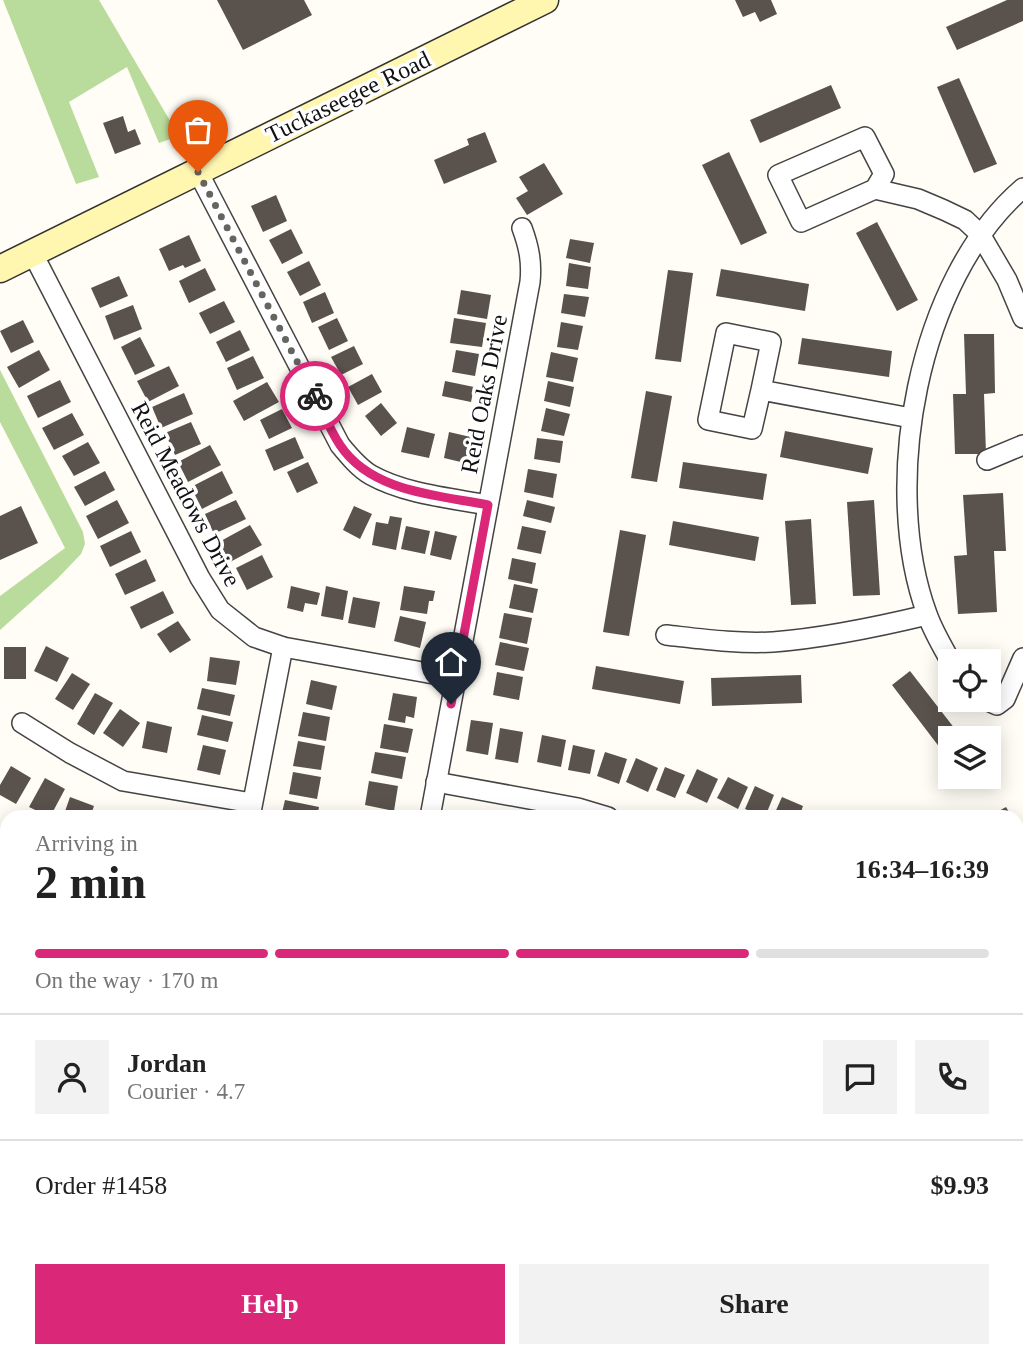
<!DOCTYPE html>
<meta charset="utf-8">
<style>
:root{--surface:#fff;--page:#f2f2f2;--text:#222;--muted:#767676;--line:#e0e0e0;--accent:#db2777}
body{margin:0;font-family:Georgia,serif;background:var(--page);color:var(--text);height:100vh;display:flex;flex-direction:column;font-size:26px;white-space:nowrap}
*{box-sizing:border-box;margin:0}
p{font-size:23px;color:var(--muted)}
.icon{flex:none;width:38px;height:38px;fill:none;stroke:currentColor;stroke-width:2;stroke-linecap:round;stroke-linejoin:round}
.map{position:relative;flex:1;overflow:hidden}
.drawer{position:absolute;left:0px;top:810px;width:1024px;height:548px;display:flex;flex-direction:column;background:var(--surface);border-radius:21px 21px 0 0;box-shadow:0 4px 18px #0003}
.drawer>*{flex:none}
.fabs{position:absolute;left:938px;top:649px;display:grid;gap:14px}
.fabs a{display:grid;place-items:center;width:63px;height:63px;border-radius:0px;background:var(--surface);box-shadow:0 4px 18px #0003;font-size:35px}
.pin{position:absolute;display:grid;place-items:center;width:60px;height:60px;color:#fff;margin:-72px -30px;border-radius:50% 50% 50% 0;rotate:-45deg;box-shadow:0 0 7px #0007}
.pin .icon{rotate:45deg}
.courier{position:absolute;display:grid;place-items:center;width:70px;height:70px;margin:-35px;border:5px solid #db2777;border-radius:50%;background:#fff;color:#222;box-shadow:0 2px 9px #0007}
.head em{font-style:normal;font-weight:800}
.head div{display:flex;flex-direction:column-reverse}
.head{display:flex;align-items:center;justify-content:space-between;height:119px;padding:0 35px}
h1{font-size:46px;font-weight:800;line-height:52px}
.bar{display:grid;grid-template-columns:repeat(4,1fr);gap:10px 7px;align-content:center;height:84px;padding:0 35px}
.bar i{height:9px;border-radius:5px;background:var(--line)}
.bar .on{background:var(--accent)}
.bar p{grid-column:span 4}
.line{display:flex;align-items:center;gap:18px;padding:0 35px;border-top:2px solid var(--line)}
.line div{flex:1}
.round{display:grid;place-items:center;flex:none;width:74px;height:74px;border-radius:0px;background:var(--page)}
.button{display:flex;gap:14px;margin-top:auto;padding:14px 35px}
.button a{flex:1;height:80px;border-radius:0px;background:var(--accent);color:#fff;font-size:28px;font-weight:800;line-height:80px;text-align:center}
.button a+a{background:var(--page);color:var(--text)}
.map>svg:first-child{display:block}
</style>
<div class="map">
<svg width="1023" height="1357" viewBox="0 0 1023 1357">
<rect width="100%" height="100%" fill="#fffdf5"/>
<g fill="#b9dc9c">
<path d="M3 0H99L179 136 159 143 127 67 69 102 99 177 76 184Z"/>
<path d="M0 370 83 532 85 544 81 554 57 579 0 630V596L65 548 0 422Z"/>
<path d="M0 1029H7V1199L0 1198Z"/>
<path d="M0 1232 7 1233V1351H150L152 1357H0Z"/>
</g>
<g fill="#5a524d">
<path d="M217 0H304L312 15 243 50Z"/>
<path d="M735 0H771L777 14 760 22 755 12 743 17Z"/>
<path d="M1007 0H1023V21L957 50 946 27Z"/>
<path d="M959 78 997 164 974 173 937 87Z"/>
<path d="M831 85 841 108 760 143 750 120Z"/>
<path d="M123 116 128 132 135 129 141 144 115 154 103 123Z"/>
<path d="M485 132 497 162 444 184 434 160 469 145 467 139Z"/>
<path d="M729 152 767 233 741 245 702 165Z"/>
<path d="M544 163 563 194 527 215 516 198 528 191 519 177Z"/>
<path d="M276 195 287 221 263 232 251 206Z"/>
<path d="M877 222 918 300 897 311 856 233Z"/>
<path d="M291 229 303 253 282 264 269 240Z"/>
<path d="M189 235 201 261 185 268 183 265 169 271 159 249Z"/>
<path d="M570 239 594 243 590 263 566 258Z"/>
<path d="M309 261 321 285 300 296 287 272Z"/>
<path d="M569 263 591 267 588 289 566 286Z"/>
<path d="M205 268 216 290 189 303 179 281Z"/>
<path d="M721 269 809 284 805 311 716 296Z"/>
<path d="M668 270 693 273 681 362 655 359Z"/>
<path d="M119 276 128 296 100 308 91 288Z"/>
<path d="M461 290 491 295 487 319 457 314Z"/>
<path d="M325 292 334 313 312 323 303 302Z"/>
<path d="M564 294 589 297 585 317 561 313Z"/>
<path d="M224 301 235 322 210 334 199 313Z"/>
<path d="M133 305 142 329 114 340 105 316Z"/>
<path d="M337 318 348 341 329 350 318 327Z"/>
<path d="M454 318 486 323 482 347 450 343Z"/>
<path d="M23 320 34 342 11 353 0 331Z"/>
<path d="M561 322 583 326 578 350 557 347Z"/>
<path d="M240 330 250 350 226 362 216 342Z"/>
<path d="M964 334H994L995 393 984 394 986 454H955L953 394H966Z"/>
<path d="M140 337 155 366 135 375 121 347Z"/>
<path d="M802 338 892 351 889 377 798 364Z"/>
<path d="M354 346 363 364 341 375 331 357Z"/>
<path d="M39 350 50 370 19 388 7 367Z"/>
<path d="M456 350 479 354 475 376 452 372Z"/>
<path d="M551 352 578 358 573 382 546 377Z"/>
<path d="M253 356 264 378 237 390 227 368Z"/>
<path d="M169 366 179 386 148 402 137 381Z"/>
<path d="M372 374 382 392 358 405 348 387Z"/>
<path d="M60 380 71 402 38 418 27 396Z"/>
<path d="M445 381 474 387 471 402 442 396Z"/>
<path d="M548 381 574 387 570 407 544 401Z"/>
<path d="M267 382 279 402 244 421 233 401Z"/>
<path d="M646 391 672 396 657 482 631 478Z"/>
<path d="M184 393 193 414 161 428 152 407Z"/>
<path d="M381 403 397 423 381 436 365 416Z"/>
<path d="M546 408 570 414 564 436 541 431Z"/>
<path d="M282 409 292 428 269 439 260 420Z"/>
<path d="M72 413 84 435 54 450 42 428Z"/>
<path d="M191 422 201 444 175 455 165 433Z"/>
<path d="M407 427 435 434 429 458 401 452Z"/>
<path d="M785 431 873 448 868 474 780 457Z"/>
<path d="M449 432 475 438 469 464 444 458Z"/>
<path d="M295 437 304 458 274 471 265 450Z"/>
<path d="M537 438 563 441 560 463 534 459Z"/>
<path d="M88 442 100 463 74 476 62 456Z"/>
<path d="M210 445 221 465 188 482 178 462Z"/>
<path d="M308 462 318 483 297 493 287 472Z"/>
<path d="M683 462 767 474 763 500 679 488Z"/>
<path d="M528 469 557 474 553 498 524 492Z"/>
<path d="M105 471 115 490 85 506 74 487Z"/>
<path d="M222 471 233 493 202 509 191 487Z"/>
<path d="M1003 493 1006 551H994L997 612 958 614 954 556 967 555 963 495Z"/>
<path d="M117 500 129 523 98 539 86 516Z"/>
<path d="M236 500 246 519 214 534 205 514Z"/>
<path d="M527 500 555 507 551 523 523 516Z"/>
<path d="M874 500 880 595 853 596 847 502Z"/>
<path d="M21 506 38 543 0 560V516Z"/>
<path d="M354 506 372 514 360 539 343 530Z"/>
<path d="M390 516 402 518 396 550 372 545 376 522 388 524Z"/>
<path d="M811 519 816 604 791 605 785 521Z"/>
<path d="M673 521 759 537 755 561 669 545Z"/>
<path d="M250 525 262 545 230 562 219 542Z"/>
<path d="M406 526 430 531 425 554 401 549Z"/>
<path d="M522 526 546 531 541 554 517 549Z"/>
<path d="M620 530 646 535 629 636 603 632Z"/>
<path d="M131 531 141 552 110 567 100 546Z"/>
<path d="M435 531 457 536 451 560 430 555Z"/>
<path d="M262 555 273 577 247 590 236 568Z"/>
<path d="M512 558 536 563 532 584 508 579Z"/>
<path d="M146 559 156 581 125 595 115 574Z"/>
<path d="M514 584 538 589 533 613 509 608Z"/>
<path d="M291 586 320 593 317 605 305 603 303 612 287 608Z"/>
<path d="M326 586 348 591 343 620 321 616Z"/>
<path d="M404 586 435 591 433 601H429L427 614 400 610Z"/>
<path d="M163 591 174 613 141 629 130 607Z"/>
<path d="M353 597 380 602 375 628 348 623Z"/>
<path d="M504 613 532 618 527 644 499 638Z"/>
<path d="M400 616 426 622 420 648 394 641Z"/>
<path d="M178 621 191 640 170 653 157 634Z"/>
<path d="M500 642 529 648 524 671 495 665Z"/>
<path d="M46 646 69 658 57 682 34 671Z"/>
<rect x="4" y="647" width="22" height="32"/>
<path d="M210 657 240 661 236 685 207 681Z"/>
<path d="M596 666 684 681 680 704 592 689Z"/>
<path d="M910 671 962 738H950V761L892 685Z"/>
<path d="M497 672 523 677 519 700 493 695Z"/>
<path d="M72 673 90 684 73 710 55 699Z"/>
<path d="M801 675 802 703 712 706 711 678Z"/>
<path d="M311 680 337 686 332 710 306 704Z"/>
<path d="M202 688 235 695 230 716 197 709Z"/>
<path d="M95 693 113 703 94 735 77 724Z"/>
<path d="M393 693 417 697 414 718 406 716 405 723 388 720Z"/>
<path d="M120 709 140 723 123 747 103 733Z"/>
<path d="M303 712 330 717 326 741 298 736Z"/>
<path d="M202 715 233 722 228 742 197 735Z"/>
<path d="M471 720 493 723 488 755 466 751Z"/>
<path d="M147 721 172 727 167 753 142 748Z"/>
<path d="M384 724 413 729 408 753 380 748Z"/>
<path d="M500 728 523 732 518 763 495 759Z"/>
<path d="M542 735 566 740 561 767 537 762Z"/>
<path d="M298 741 325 746 321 770 293 766Z"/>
<path d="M203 745 226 750 220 775 197 770Z"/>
<path d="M573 745 595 750 590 774 568 770Z"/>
<path d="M375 752 406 757 402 779 371 773Z"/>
<path d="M605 752 627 759 619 784 597 776Z"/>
<path d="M636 758 658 768 648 792 626 782Z"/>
<path d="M11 766 31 778 16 804 0 795V785Z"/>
<path d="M665 767 685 775 675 798 656 790Z"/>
<path d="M697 769 718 779 707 803 686 793Z"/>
<path d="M293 772 321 777 317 799 289 794Z"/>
<path d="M728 777 748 787 738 809 717 798Z"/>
<path d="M45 778 65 789 50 817 29 807Z"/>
<path d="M369 781 398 786 394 811 365 805Z"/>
<path d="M755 786 774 795 765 817 745 809Z"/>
<path d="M70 797 94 806 90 817H63Z"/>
<path d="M782 797 803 806 799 817H773Z"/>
<path d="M285 800 319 807 317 817H281Z"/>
<path d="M1006 807 1012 817H988Z"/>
<path d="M0 879 7 883V895L0 910Z"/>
<path d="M1017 926 1023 928V954L1017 951Z"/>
<path d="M1020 1057 1023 1059V1082L1017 1079V1065Z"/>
<path d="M303 1351H341L340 1357H314L302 1355Z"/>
<path d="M355 1351H407L406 1357H354Z"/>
<path d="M582 1351H841L840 1357H581Z"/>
</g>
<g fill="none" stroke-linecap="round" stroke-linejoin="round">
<g stroke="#444" stroke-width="22">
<g id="street">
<path d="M198 172 340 445C349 456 359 468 371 475 405 494 450 498 488 505"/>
<path d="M875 189 884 174 865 137 778 175 801 222 875 189 918 199 944 210 965 220 980 234 1007 280 1023 318"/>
<path d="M33 254 200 578 220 610 254 637 283 647 456 678"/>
<path d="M761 390 771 342 726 333 708 420 752 429 761 390 911 418"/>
<path d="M987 460 1023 445"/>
<path d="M666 635C702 639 738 644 773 642 825 638 877 627 927 615"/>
<path d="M951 662C942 646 933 631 927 614 880 486 917 279 1023 188"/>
<path d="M986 700 997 705 1005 699 1023 658"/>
<path d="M22 723 70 753 123 781 252 803"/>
<path d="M436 782 578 808 608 817"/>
<path d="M250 817 283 647"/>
<path d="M430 817 530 282C532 262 529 247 522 228"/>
<path d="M1017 870 1023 869"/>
<path d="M0 938 7 939"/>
<path d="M1017 1015 1023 1018"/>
<path d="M0 1214 7 1215"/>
<path d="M162 1351 164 1357"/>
<path d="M261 1357 280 1351"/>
</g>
</g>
<g stroke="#333" stroke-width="29">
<path id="secondary" d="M0 269 545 0"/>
</g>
<use href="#street" stroke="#fff" stroke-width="19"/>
<use href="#secondary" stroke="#fff6b0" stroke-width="26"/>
</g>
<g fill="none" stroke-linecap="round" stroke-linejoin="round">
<path stroke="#646461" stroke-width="7" stroke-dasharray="0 12.6" d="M198 172 315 396"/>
<path stroke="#db2777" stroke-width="9" d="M315 396C323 412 330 430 340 445 371 492 437 495 488 505L451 704"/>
</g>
<g text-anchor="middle" stroke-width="7" stroke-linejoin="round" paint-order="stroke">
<g font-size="24" fill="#111" stroke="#fff">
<text transform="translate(348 97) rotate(-26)" y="8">Tuckaseegee Road</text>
<text transform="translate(484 394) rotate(-79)" y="8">Reid Oaks Drive</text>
<text transform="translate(186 494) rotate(62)" y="8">Reid Meadows Drive</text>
</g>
</g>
</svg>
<div class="fabs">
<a><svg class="icon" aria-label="locate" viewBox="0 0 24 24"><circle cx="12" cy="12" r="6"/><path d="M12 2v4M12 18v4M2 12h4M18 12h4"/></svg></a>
<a><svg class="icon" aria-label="layers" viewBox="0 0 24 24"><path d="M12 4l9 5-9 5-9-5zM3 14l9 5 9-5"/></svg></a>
</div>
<div class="pin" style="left:198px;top:172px;background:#ea580c"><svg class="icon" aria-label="bag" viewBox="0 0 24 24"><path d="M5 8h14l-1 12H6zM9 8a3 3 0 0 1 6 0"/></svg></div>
<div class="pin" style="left:451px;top:704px;background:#1f2937"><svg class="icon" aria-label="home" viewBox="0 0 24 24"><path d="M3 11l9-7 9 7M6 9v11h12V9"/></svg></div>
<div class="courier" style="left:315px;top:396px"><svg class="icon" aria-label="bike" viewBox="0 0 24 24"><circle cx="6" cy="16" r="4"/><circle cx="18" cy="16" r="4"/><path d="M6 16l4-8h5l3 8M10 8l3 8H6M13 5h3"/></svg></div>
<section class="drawer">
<div class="head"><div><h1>2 min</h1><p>Arriving in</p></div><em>16:34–16:39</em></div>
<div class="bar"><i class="on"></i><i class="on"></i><i class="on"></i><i></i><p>On the way · 170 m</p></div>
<div class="line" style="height:126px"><a class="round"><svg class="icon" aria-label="person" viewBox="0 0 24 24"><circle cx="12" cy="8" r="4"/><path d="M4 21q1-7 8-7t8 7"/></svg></a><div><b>Jordan</b><p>Courier · 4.7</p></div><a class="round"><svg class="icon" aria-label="chat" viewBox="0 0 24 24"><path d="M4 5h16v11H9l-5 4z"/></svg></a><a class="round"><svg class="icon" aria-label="phone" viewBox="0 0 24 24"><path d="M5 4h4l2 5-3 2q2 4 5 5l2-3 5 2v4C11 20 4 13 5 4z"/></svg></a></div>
<div class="line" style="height:91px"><div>Order #1458</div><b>$9.93</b></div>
<div class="button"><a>Help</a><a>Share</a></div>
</section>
</div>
